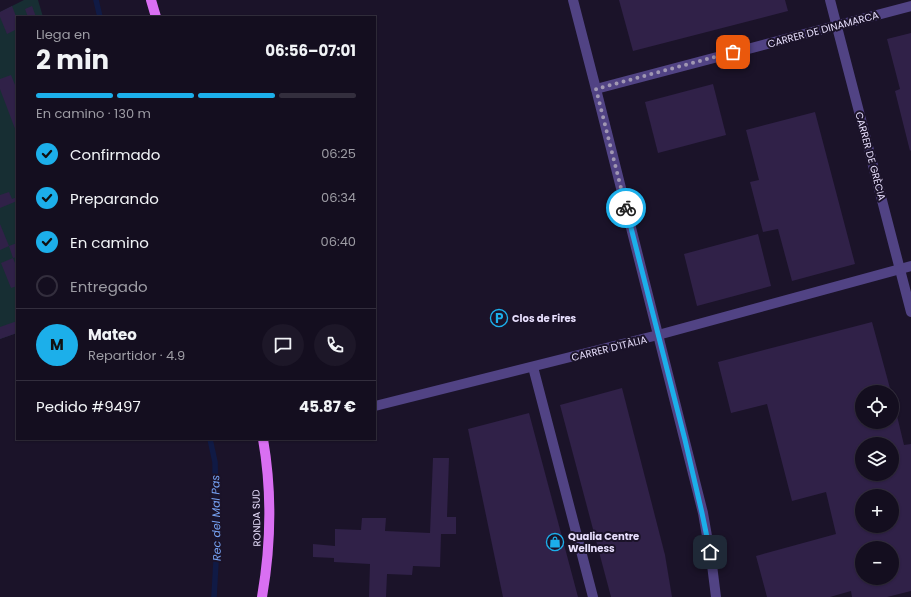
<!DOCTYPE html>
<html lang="es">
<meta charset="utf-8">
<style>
:root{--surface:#140e1f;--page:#1d1728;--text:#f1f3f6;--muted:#9d9ca4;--line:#332e3d;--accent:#1cafea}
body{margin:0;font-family:Poppins,sans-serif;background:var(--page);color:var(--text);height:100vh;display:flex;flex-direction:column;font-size:15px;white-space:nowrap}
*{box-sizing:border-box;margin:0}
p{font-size:13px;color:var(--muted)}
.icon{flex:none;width:22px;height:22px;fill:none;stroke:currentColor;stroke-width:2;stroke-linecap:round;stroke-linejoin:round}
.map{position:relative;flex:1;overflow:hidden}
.panel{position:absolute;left:16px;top:16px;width:360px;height:424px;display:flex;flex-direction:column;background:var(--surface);border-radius:0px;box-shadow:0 1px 3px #0004,0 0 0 1px var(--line)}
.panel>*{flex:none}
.tools{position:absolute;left:855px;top:385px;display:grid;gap:8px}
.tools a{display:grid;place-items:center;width:44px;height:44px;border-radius:50%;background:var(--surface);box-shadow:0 1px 3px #0004,0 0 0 1px var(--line);font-size:20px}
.pin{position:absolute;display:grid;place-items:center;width:34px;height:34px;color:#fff;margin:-17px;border-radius:8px;box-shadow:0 2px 6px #0006}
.courier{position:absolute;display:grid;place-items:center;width:40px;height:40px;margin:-20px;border:3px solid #1cafea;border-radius:50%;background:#fff;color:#222;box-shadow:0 1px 5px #0007}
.headline em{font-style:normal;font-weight:700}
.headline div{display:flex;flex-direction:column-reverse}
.headline{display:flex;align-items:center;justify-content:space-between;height:68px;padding:0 20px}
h1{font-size:26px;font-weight:700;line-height:30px}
.bar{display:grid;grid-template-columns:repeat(4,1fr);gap:6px 4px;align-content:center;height:48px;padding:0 20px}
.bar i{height:5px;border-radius:3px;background:var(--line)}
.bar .on{background:var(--accent)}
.bar p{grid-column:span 4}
.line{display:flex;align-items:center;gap:10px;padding:0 20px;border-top:1px solid var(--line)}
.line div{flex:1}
.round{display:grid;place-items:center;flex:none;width:42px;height:42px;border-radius:21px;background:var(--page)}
ol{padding:0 20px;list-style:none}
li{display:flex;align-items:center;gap:12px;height:44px}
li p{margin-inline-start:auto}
li .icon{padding:4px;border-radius:50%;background:var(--accent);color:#111;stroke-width:4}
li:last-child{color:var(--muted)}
li i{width:22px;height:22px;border:2px solid var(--line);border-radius:50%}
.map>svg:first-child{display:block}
</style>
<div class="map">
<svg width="911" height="597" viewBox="0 0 911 597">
<rect width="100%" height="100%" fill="#1b1329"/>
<path fill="#172e33" d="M24 0H38L43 17H17V333L0 339V12Z"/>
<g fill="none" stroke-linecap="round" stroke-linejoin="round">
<g stroke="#101a45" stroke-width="5.5">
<path d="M96 0 100 17"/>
<path d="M210 439 215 462 217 544 214 597"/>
</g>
</g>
<g fill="#302148" fill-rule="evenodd">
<path d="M619 0H785L788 11 633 51Z"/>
<path d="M12 6 17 19V29L7 34 0 17V12Z"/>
<path d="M32 6 36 17H28L25 9Z"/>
<path d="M911 33V150L910 151 895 91 900 89 887 39Z"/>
<path d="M11 75 17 90V134L0 89V79Z"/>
<path d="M713 84 726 135 658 153 645 102Z"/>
<path d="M815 112 855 264 792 281 778 229 763 232 750 182 759 180 746 130Z"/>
<path d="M9 192 12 199 17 197V201L0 208V195Z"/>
<path d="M0 224 9 246 0 250Z"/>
<path d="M758 234 771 286 697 306 684 254Z"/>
<path d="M17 243V257L13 258 17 268V286L11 288 1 263 13 258 9 246Z"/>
<path d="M17 321V333L0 339V327Z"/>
<path d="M872 322 891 392H862V422H892L893 399 904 445 911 444V591L887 597H852L851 591 830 597H767L756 556 836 534 826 492 792 501 767 404 731 413 718 362ZM862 444H892V474H862ZM862 496H892V526H862ZM862 548H892V578H862Z"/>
<path d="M622 388 665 555 672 597H611L560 405Z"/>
<path d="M529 413 578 597H503L468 429Z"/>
<path d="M433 458H449L447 517H456V534H441L440 567 413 566 412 575 387 574 386 597H369L370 564 334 562V558L313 557V544L335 546V529L361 530 362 518H386L385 531 430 533Z"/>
</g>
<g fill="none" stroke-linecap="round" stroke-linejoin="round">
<g stroke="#514384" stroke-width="10">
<path d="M573 0 596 89 703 513 712 565 716 597"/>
<path d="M830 0 911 312"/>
<path d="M596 89 911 6"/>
<path d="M533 367 593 597"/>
<path d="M375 406 658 335 911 266"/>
</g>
<g stroke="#d96ff2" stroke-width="10">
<path d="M151 0 156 17"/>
<path d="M262 597C271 545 272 491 263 439"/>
</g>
</g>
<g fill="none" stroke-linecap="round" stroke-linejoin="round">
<path stroke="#a097b2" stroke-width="4" stroke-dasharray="0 7.2" d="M626 208 596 89 733 52"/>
<path stroke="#1cafea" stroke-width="5" d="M626 208 685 440 702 513 710 552"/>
</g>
<defs>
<g id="parking-ring" transform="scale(0.9)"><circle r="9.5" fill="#1b1329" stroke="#1cafea" stroke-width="1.5"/><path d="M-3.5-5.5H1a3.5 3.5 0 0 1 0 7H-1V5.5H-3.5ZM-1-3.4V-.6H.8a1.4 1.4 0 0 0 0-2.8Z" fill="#1cafea"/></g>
<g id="shop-ring" transform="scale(0.9)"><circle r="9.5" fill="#1b1329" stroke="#1cafea" stroke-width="1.5"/><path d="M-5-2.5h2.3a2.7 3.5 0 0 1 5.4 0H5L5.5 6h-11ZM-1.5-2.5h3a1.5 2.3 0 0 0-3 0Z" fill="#1cafea"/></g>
</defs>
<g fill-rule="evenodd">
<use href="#parking-ring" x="499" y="318"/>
<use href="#shop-ring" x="555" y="542"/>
</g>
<g text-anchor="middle" stroke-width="4" stroke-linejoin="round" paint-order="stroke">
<g font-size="10" fill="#e7defc" stroke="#1b1329">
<text transform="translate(823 29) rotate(-15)" y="4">CARRER DE DINAMARCA</text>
<text transform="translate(871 156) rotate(75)" y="4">CARRER DE GRÈCIA</text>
<text transform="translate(609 348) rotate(-14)" y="4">CARRER D'ITÀLIA</text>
<text transform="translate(256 518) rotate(-91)" y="4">RONDA SUD</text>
</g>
<g font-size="10" font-weight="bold" fill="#e7defc" stroke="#1b1329" text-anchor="start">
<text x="512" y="322">Clos de Fires</text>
<text x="568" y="540">Qualia Centre<tspan x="568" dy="12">Wellness</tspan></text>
</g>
<g font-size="11" font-style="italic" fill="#76a2f3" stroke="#1b1329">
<text transform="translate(216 518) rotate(-91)" y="4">Rec del Mal Pas</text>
</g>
</g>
</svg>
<div class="tools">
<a><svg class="icon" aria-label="locate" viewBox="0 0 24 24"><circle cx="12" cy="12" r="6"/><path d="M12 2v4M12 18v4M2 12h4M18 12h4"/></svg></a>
<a><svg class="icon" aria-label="layers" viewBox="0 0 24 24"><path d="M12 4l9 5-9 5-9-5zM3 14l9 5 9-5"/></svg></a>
<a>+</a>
<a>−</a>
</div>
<div class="pin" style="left:733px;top:52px;background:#ea580c"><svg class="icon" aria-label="bag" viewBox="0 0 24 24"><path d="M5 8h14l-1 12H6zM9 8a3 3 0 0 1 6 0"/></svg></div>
<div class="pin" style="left:710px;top:552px;background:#1f2937"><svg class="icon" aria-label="home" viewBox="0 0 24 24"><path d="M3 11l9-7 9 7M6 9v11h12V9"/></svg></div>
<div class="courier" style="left:626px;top:208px"><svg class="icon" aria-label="bike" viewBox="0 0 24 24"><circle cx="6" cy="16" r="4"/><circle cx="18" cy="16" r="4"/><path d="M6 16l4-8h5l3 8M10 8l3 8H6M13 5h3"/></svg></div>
<section class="panel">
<div class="headline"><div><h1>2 min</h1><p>Llega en</p></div><em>06:56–07:01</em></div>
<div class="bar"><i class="on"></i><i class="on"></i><i class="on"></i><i></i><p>En camino · 130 m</p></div>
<ol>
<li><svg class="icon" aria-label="check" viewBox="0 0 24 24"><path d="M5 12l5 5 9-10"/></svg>Confirmado<p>06:25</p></li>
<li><svg class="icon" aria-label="check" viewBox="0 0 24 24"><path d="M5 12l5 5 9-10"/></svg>Preparando<p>06:34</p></li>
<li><svg class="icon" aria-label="check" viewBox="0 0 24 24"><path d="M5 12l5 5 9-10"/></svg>En camino<p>06:40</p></li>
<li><i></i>Entregado</li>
</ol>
<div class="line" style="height:72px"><b class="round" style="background:var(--accent);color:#111">M</b><div><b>Mateo</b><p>Repartidor · 4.9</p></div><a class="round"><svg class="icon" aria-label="chat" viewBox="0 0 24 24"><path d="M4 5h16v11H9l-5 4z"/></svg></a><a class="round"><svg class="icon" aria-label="phone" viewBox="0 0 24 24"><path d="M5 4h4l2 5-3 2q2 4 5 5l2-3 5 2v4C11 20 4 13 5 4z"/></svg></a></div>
<div class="line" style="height:52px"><div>Pedido #9497</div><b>45.87 €</b></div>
</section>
</div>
